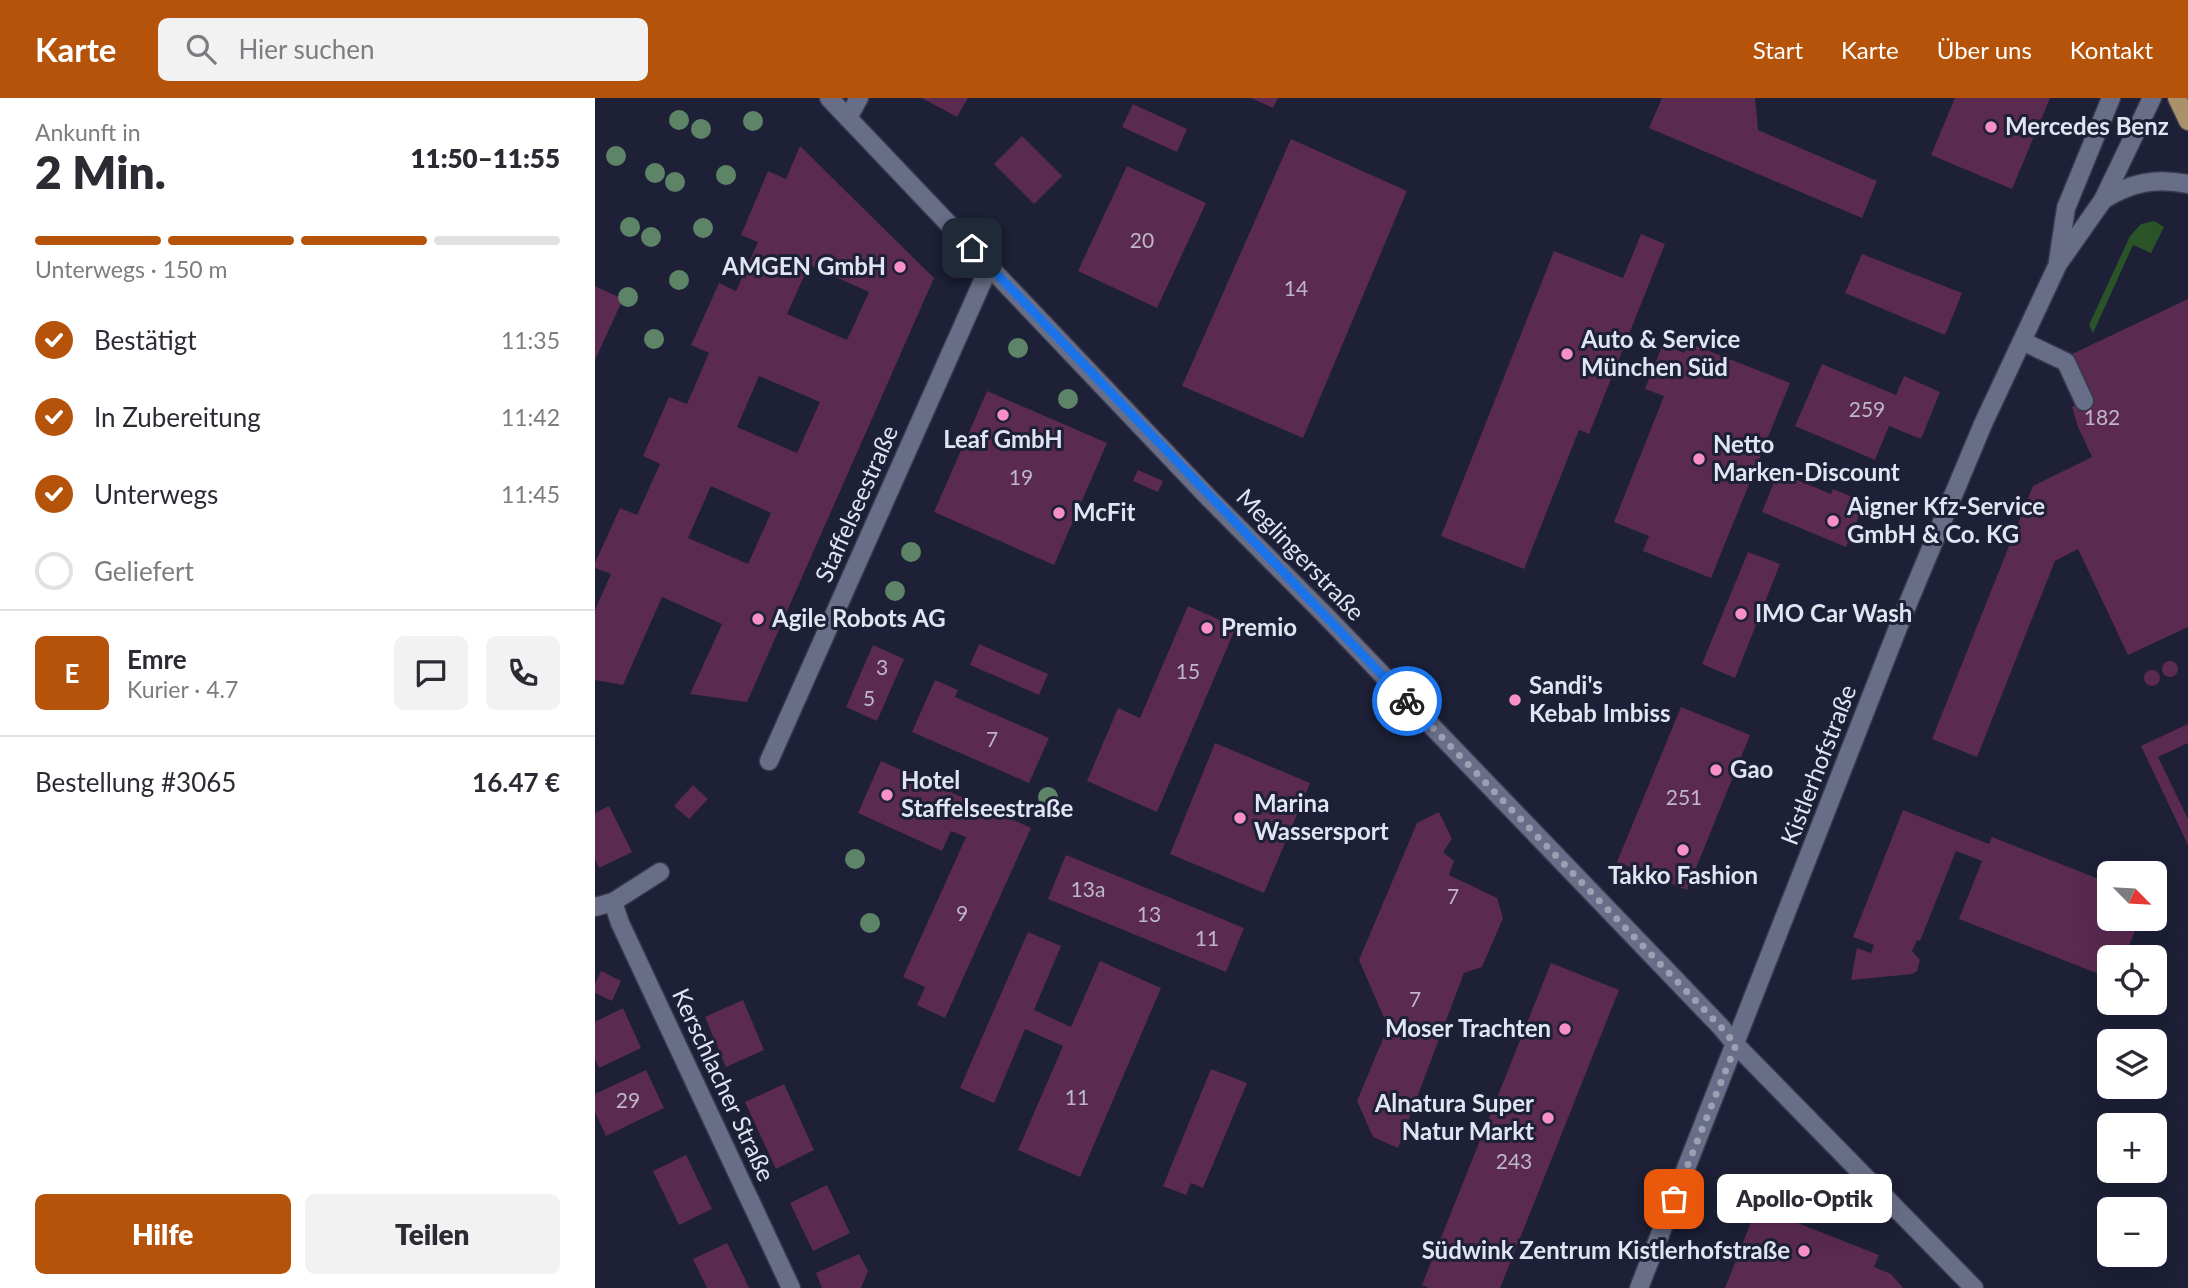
<!DOCTYPE html>
<html lang="de">
<meta charset="utf-8">
<style>
:root{--surface:#fff;--page:#f2f2f3;--text:#2b2b33;--muted:#7c7c81;--line:#e1e1e2;--accent:#b45309}
body{margin:0;font-family:Lato,sans-serif;background:var(--page);color:var(--text);height:100vh;display:flex;flex-direction:column;font-size:26px;white-space:nowrap}
*{box-sizing:border-box;margin:0}
p{font-size:23px;color:var(--muted)}
.icon{flex:none;width:38px;height:38px;fill:none;stroke:currentColor;stroke-width:2;stroke-linecap:round;stroke-linejoin:round}
.map{position:relative;flex:1;overflow:hidden}
.drawer{display:flex;flex-direction:column;background:var(--surface);width:595px}
.drawer>*{flex:none}
.needle{width:46px;rotate:114deg}
.buttons{position:absolute;left:1502px;top:763px;display:grid;gap:14px}
.buttons a{display:grid;place-items:center;width:70px;height:70px;border-radius:10px;background:var(--surface);box-shadow:0 7px 28px #0002;font-size:35px}
.pin{position:absolute;display:grid;place-items:center;width:60px;height:60px;color:#fff;margin:-30px;border-radius:14px;box-shadow:0 4px 10px #0006}
.courier{position:absolute;display:grid;place-items:center;width:70px;height:70px;margin:-35px;border:5px solid #1a73e8;border-radius:50%;background:#fff;color:#222;box-shadow:0 2px 9px #0007}
.bubble{position:absolute;height:49px;border-radius:10px;background:var(--surface);box-shadow:0 7px 28px #0002;font-size:23px;font-weight:800;line-height:49px;text-align:center}
.head em{font-style:normal;font-weight:800}
.head div{display:flex;flex-direction:column-reverse}
.head{display:flex;align-items:center;justify-content:space-between;height:119px;padding:0 35px}
h1{font-size:46px;font-weight:800;line-height:52px}
.bar{display:grid;grid-template-columns:repeat(4,1fr);gap:10px 7px;align-content:center;height:84px;padding:0 35px}
.bar i{height:9px;border-radius:5px;background:var(--line)}
.bar .current{background:var(--accent)}
.bar p{grid-column:span 4}
.line{display:flex;align-items:center;gap:18px;padding:0 35px;border-top:2px solid var(--line)}
.line div{flex:1}
.round{display:grid;place-items:center;flex:none;width:74px;height:74px;border-radius:10px;background:var(--page)}
ol{padding:0 35px;list-style:none}
li{display:flex;align-items:center;gap:21px;height:77px}
li p{margin-inline-start:auto}
li .icon{padding:7px;border-radius:50%;background:var(--accent);color:#fff;stroke-width:4}
li:last-child{color:var(--muted)}
li i{width:38px;height:38px;border:4px solid var(--line);border-radius:50%}
.cta{display:flex;gap:14px;margin-top:auto;padding:14px 35px}
.cta a{flex:1;height:80px;border-radius:10px;background:var(--accent);color:#fff;font-size:28px;font-weight:800;line-height:80px;text-align:center}
.cta a+a{background:var(--page);color:var(--text)}
header{display:flex;align-items:center;gap:42px;box-sizing:border-box;height:98px;padding:0 35px;background:var(--accent);color:#fff}
header strong{font-size:33px}
nav{display:flex;gap:38px;margin-inline-start:auto;font-size:24px}
.search{width:490px;height:63px;background:var(--page);display:flex;align-items:center;gap:18px;box-sizing:border-box;padding:0 24px;border-radius:10px;color:var(--muted);font-size:26px}
main{display:flex;flex:1;min-height:0}
.map>svg:first-child{display:block}
</style>
<header>
<strong>Karte</strong>
<div class="search"><svg class="icon" aria-label="search" viewBox="0 0 24 24"><circle cx="10" cy="10" r="6"/><path d="M15 15l6 6"/></svg>Hier suchen</div>
<nav><a>Start</a><a>Karte</a><a>Über uns</a><a>Kontakt</a></nav>
</header>
<main>
<section class="drawer">
<div class="head"><div><h1>2 Min.</h1><p>Ankunft in</p></div><em>11:50–11:55</em></div>
<div class="bar"><i class="current"></i><i class="current"></i><i class="current"></i><i></i><p>Unterwegs · 150 m</p></div>
<ol>
<li><svg class="icon" aria-label="check" viewBox="0 0 24 24"><path d="M5 12l5 5 9-10"/></svg>Bestätigt<p>11:35</p></li>
<li><svg class="icon" aria-label="check" viewBox="0 0 24 24"><path d="M5 12l5 5 9-10"/></svg>In Zubereitung<p>11:42</p></li>
<li><svg class="icon" aria-label="check" viewBox="0 0 24 24"><path d="M5 12l5 5 9-10"/></svg>Unterwegs<p>11:45</p></li>
<li><i></i>Geliefert</li>
</ol>
<div class="line" style="height:126px"><b class="round" style="background:var(--accent);color:#fff">E</b><div><b>Emre</b><p>Kurier · 4.7</p></div><a class="round"><svg class="icon" aria-label="chat" viewBox="0 0 24 24"><path d="M4 5h16v11H9l-5 4z"/></svg></a><a class="round"><svg class="icon" aria-label="phone" viewBox="0 0 24 24"><path d="M5 4h4l2 5-3 2q2 4 5 5l2-3 5 2v4C11 20 4 13 5 4z"/></svg></a></div>
<div class="line" style="height:91px"><div>Bestellung #3065</div><b>16.47 €</b></div>
<div class="cta"><a>Hilfe</a><a>Teilen</a></div>
</section>
<div class="map">
<svg width="1593" height="1190" viewBox="0 0 1593 1190">
<rect width="100%" height="100%" fill="#1d2036"/>
<path fill="#2a5428" d="M1559 123 1569 129 1556 155 1538 147 1498 235 1494 227 1535 138 1546 126Z"/>
<g fill="#5a2a51" fill-rule="evenodd">
<path d="M327 0H373L362 19Z"/>
<path d="M656 0H683L678 10Z"/>
<path d="M1067 0H1160L1163 32 1282 83 1267 120 1054 30Z"/>
<path d="M1360 0H1455L1417 91 1336 57Z"/>
<path d="M538 6 592 31 582 54 527 29Z"/>
<path d="M427 38 467 78 439 106 399 66Z"/>
<path d="M696 41 812 93 708 340 587 288Z"/>
<path d="M205 48 339 180 152 604 95 596 127 526 67 499 28 587 0 582V512L16 476 0 470V465L25 410 42 417 65 366 48 358 74 299 92 306 114 255 96 247 124 185 141 193 163 144 146 137 173 73 191 81ZM214 167 274 194 252 242 192 216ZM164 278 225 304 202 355 142 329ZM116 388 176 415 153 466 93 440Z"/>
<path d="M532 68 611 105 562 210 483 173Z"/>
<path d="M1046 136 1070 146 994 336 984 332 929 471 846 438 959 153 1028 180Z"/>
<path d="M1267 156 1367 195 1350 237 1250 195Z"/>
<path d="M0 188 28 201 0 262Z"/>
<path d="M1593 201V529L1533 557 1483 451 1460 463 1382 659 1337 641 1438 388 1497 359 1483 329 1477 309 1498 299 1477 256Z"/>
<path d="M1094 245 1195 285 1116 480 1048 453 1054 438 1019 424 1069 298 1050 291 1068 246 1089 255Z"/>
<path d="M1227 266 1301 297 1309 278 1345 294 1326 341 1294 328 1280 362 1200 328Z"/>
<path d="M392 293 512 345 459 467 339 414Z"/>
<path d="M543 372 568 383 563 394 538 383Z"/>
<path d="M1183 374 1236 396 1238 391 1270 404 1251 449 1167 414Z"/>
<path d="M1153 454 1185 466 1140 580 1107 566Z"/>
<path d="M593 508 641 529 562 714 492 683 523 610 545 620Z"/>
<path d="M384 546 453 576 444 597 375 567Z"/>
<path d="M278 547 309 561 282 623 251 609Z"/>
<circle cx="1575" cy="571" r="8"/>
<circle cx="1557" cy="580" r="8"/>
<path d="M340 582 363 592 360 599 454 640 434 685 317 634Z"/>
<path d="M1086 609 1155 637 1092 792 1022 764Z"/>
<path d="M1593 626V645L1563 659 1593 721V747L1546 648Z"/>
<path d="M620 645 715 685 669 795 575 756Z"/>
<path d="M286 663 436 730 350 920 322 907 330 889 308 879 371 739 356 733 347 753 263 715Z"/>
<path d="M98 687 113 701 94 721 79 708Z"/>
<path d="M14 708 37 754 4 770 0 761V715Z"/>
<path d="M1308 712 1394 746 1397 739 1514 785V821H1545L1529 859H1514V880L1364 821 1387 763 1361 753 1325 843 1322 842 1317 853 1325 862 1322 873 1317 876 1256 882 1262 850 1276 855 1279 847 1258 839Z"/>
<path d="M844 714 857 741 848 754 859 763 854 777 902 800 908 820 887 869 869 875 803 1050 778 1039 762 1003 793 929 764 862 822 725Z"/>
<path d="M471 757 649 830 631 874 453 801Z"/>
<path d="M433 834 466 848 439 912 476 929 505 863 566 890 485 1079 423 1052 468 948 430 931 399 1005 365 990Z"/>
<path d="M956 865 1024 892 905 1190H834L827 1187Z"/>
<path d="M6 873 26 883 17 903 0 895V886Z"/>
<path d="M148 902 169 952 131 969 110 919Z"/>
<path d="M28 910 46 950 4 970 0 961V924Z"/>
<path d="M616 971 652 985 608 1090 596 1085 591 1097 568 1088Z"/>
<path d="M51 972 69 1010 11 1038 0 1014V996Z"/>
<path d="M189 986 219 1052 181 1071 150 1004Z"/>
<path d="M91 1057 117 1111 84 1127 58 1073Z"/>
<path d="M232 1087 255 1135 218 1153 195 1105Z"/>
<path d="M1162 1109 1284 1157 1279 1169 1296 1176 1308 1190H1130Z"/>
<path d="M132 1145 149 1179 154 1190H112L98 1161Z"/>
<path d="M264 1156 273 1173 266 1190H227L221 1175Z"/>
</g>
<g fill="none" stroke-linecap="round" stroke-linejoin="round">
<g stroke="#38394c" stroke-width="21">
<g id="minor">
<path d="M234 0 614 400 731 518 1125 928 1141 947 1379 1190"/>
<path d="M253 20 264 0"/>
<path d="M1508 102C1535 85 1561 79 1593 86"/>
<path d="M1463 163 1471 110 1516 0"/>
<path d="M1427 243 1471 264 1489 303"/>
<path d="M174 663 394 169"/>
<path d="M18 804 25 825 196 1190"/>
<path d="M0 809 18 804 65 774"/>
<path d="M1044 1190 1306 522 1388 326 1463 166 1508 102 1557 0"/>
</g>
</g>
<g stroke="#38394c" stroke-width="21">
<path id="major" d="M1582 0 1593 23"/>
</g>
<use href="#minor" stroke="#696e88" stroke-width="18"/>
<use href="#major" stroke="#aa916a" stroke-width="18"/>
</g>
<g fill="#5e8467">
<circle cx="84" cy="22" r="10"/>
<circle cx="158" cy="23" r="10"/>
<circle cx="106" cy="31" r="10"/>
<circle cx="21" cy="58" r="10"/>
<circle cx="60" cy="75" r="10"/>
<circle cx="131" cy="77" r="10"/>
<circle cx="80" cy="84" r="10"/>
<circle cx="35" cy="129" r="10"/>
<circle cx="108" cy="130" r="10"/>
<circle cx="56" cy="139" r="10"/>
<circle cx="84" cy="182" r="10"/>
<circle cx="33" cy="199" r="10"/>
<circle cx="59" cy="241" r="10"/>
<circle cx="423" cy="250" r="10"/>
<circle cx="473" cy="301" r="10"/>
<circle cx="316" cy="454" r="10"/>
<circle cx="300" cy="493" r="10"/>
<circle cx="453" cy="699" r="10"/>
<circle cx="260" cy="761" r="10"/>
<circle cx="275" cy="825" r="10"/>
</g>
<g fill="none" stroke-linecap="round" stroke-linejoin="round">
<path stroke="#9ca0b1" stroke-width="7" stroke-dasharray="0 12.6" d="M812 603 1125 928 1141 947 1079 1101"/>
<path stroke="#1a73e8" stroke-width="9" d="M377 150 812 603"/>
</g>
<g fill="#f98fc9" stroke="#1d2036" stroke-width="2.5">
<circle cx="1396" cy="29" r="7"/>
<circle cx="305" cy="169" r="7"/>
<circle cx="972" cy="256" r="7"/>
<circle cx="408" cy="317" r="7"/>
<circle cx="1104" cy="361" r="7"/>
<circle cx="464" cy="415" r="7"/>
<circle cx="1238" cy="423" r="7"/>
<circle cx="1146" cy="516" r="7"/>
<circle cx="163" cy="521" r="7"/>
<circle cx="612" cy="530" r="7"/>
<circle cx="920" cy="602" r="7"/>
<circle cx="1121" cy="672" r="7"/>
<circle cx="292" cy="697" r="7"/>
<circle cx="645" cy="720" r="7"/>
<circle cx="1088" cy="752" r="7"/>
<circle cx="970" cy="931" r="7"/>
<circle cx="953" cy="1020" r="7"/>
<circle cx="1209" cy="1153" r="7"/>
</g>
<g text-anchor="middle" stroke-width="6" stroke-linejoin="round" paint-order="stroke">
<g font-size="21" fill="#bfb6ca">
<text x="547" y="150">20</text>
<text x="701" y="198">14</text>
<text x="1272" y="319">259</text>
<text x="1507" y="327">182</text>
<text x="426" y="387">19</text>
<text x="287" y="577">3</text>
<text x="593" y="581">15</text>
<text x="274" y="608">5</text>
<text x="397" y="649">7</text>
<text x="1089" y="707">251</text>
<text x="493" y="799">13a</text>
<text x="858" y="806">7</text>
<text x="367" y="823">9</text>
<text x="554" y="824">13</text>
<text x="612" y="848">11</text>
<text x="820" y="909">7</text>
<text x="482" y="1007">11</text>
<text x="33" y="1010">29</text>
<text x="919" y="1071">243</text>
</g>
<g font-size="24" font-weight="bold" fill="#e1e5f3" stroke="#1d2036" text-anchor="start">
<text x="1410" y="37">Mercedes Benz</text>
<text x="291" y="177" text-anchor="end">AMGEN GmbH</text>
<text x="986" y="250">Auto &amp; Service<tspan x="986" dy="28">München Süd</tspan></text>
<text x="408" y="350" text-anchor="middle">Leaf GmbH</text>
<text x="1118" y="355">Netto<tspan x="1118" dy="28">Marken-Discount</tspan></text>
<text x="1252" y="417">Aigner Kfz-Service<tspan x="1252" dy="28">GmbH &amp; Co. KG</tspan></text>
<text x="478" y="423">McFit</text>
<text x="1160" y="524">IMO Car Wash</text>
<text x="177" y="529">Agile Robots AG</text>
<text x="626" y="538">Premio</text>
<text x="934" y="596">Sandi's<tspan x="934" dy="28">Kebab Imbiss</tspan></text>
<text x="1135" y="680">Gao</text>
<text x="306" y="691">Hotel<tspan x="306" dy="28">Staffelseestraße</tspan></text>
<text x="659" y="714">Marina<tspan x="659" dy="28">Wassersport</tspan></text>
<text x="1088" y="786" text-anchor="middle">Takko Fashion</text>
<text x="956" y="939" text-anchor="end">Moser Trachten</text>
<text x="939" y="1014" text-anchor="end">Alnatura Super<tspan x="939" dy="28">Natur Markt</tspan></text>
<text x="1195" y="1161" text-anchor="end">Südwink Zentrum Kistlerhofstraße</text>
</g>
<g font-size="24" fill="#e1e5f3" stroke="#1d2036">
<text transform="translate(262 406) rotate(-66)" y="8">Staffelseestraße</text>
<text transform="translate(705 457) rotate(46)" y="8">Meglingerstraße</text>
<text transform="translate(1224 667) rotate(-69)" y="8">Kistlerhofstraße</text>
<text transform="translate(128 987) rotate(65)" y="8">Kerschlacher Straße</text>
</g>
</g>
</svg>
<div class="buttons">
<a><svg class="needle" viewBox="-14 -14 28 28"><path d="M0-13l5 13h-10z" fill="#e53935"/><path d="M0 13l5-13h-10z" fill="#7c7c81"/></svg></a>
<a><svg class="icon" aria-label="locate" viewBox="0 0 24 24"><circle cx="12" cy="12" r="6"/><path d="M12 2v4M12 18v4M2 12h4M18 12h4"/></svg></a>
<a><svg class="icon" aria-label="layers" viewBox="0 0 24 24"><path d="M12 4l9 5-9 5-9-5zM3 14l9 5 9-5"/></svg></a>
<a>+</a>
<a>−</a>
</div>
<div class="pin" style="left:1079px;top:1101px;background:#ea580c"><svg class="icon" aria-label="bag" viewBox="0 0 24 24"><path d="M5 8h14l-1 12H6zM9 8a3 3 0 0 1 6 0"/></svg></div>
<div class="pin" style="left:377px;top:150px;background:#1f2937"><svg class="icon" aria-label="home" viewBox="0 0 24 24"><path d="M3 11l9-7 9 7M6 9v11h12V9"/></svg></div>
<div class="courier" style="left:812px;top:603px"><svg class="icon" aria-label="bike" viewBox="0 0 24 24"><circle cx="6" cy="16" r="4"/><circle cx="18" cy="16" r="4"/><path d="M6 16l4-8h5l3 8M10 8l3 8H6M13 5h3"/></svg></div>
<div class="bubble" style="left:1122px;top:1076px;width:175px">Apollo-Optik</div>
</div>
</main>
